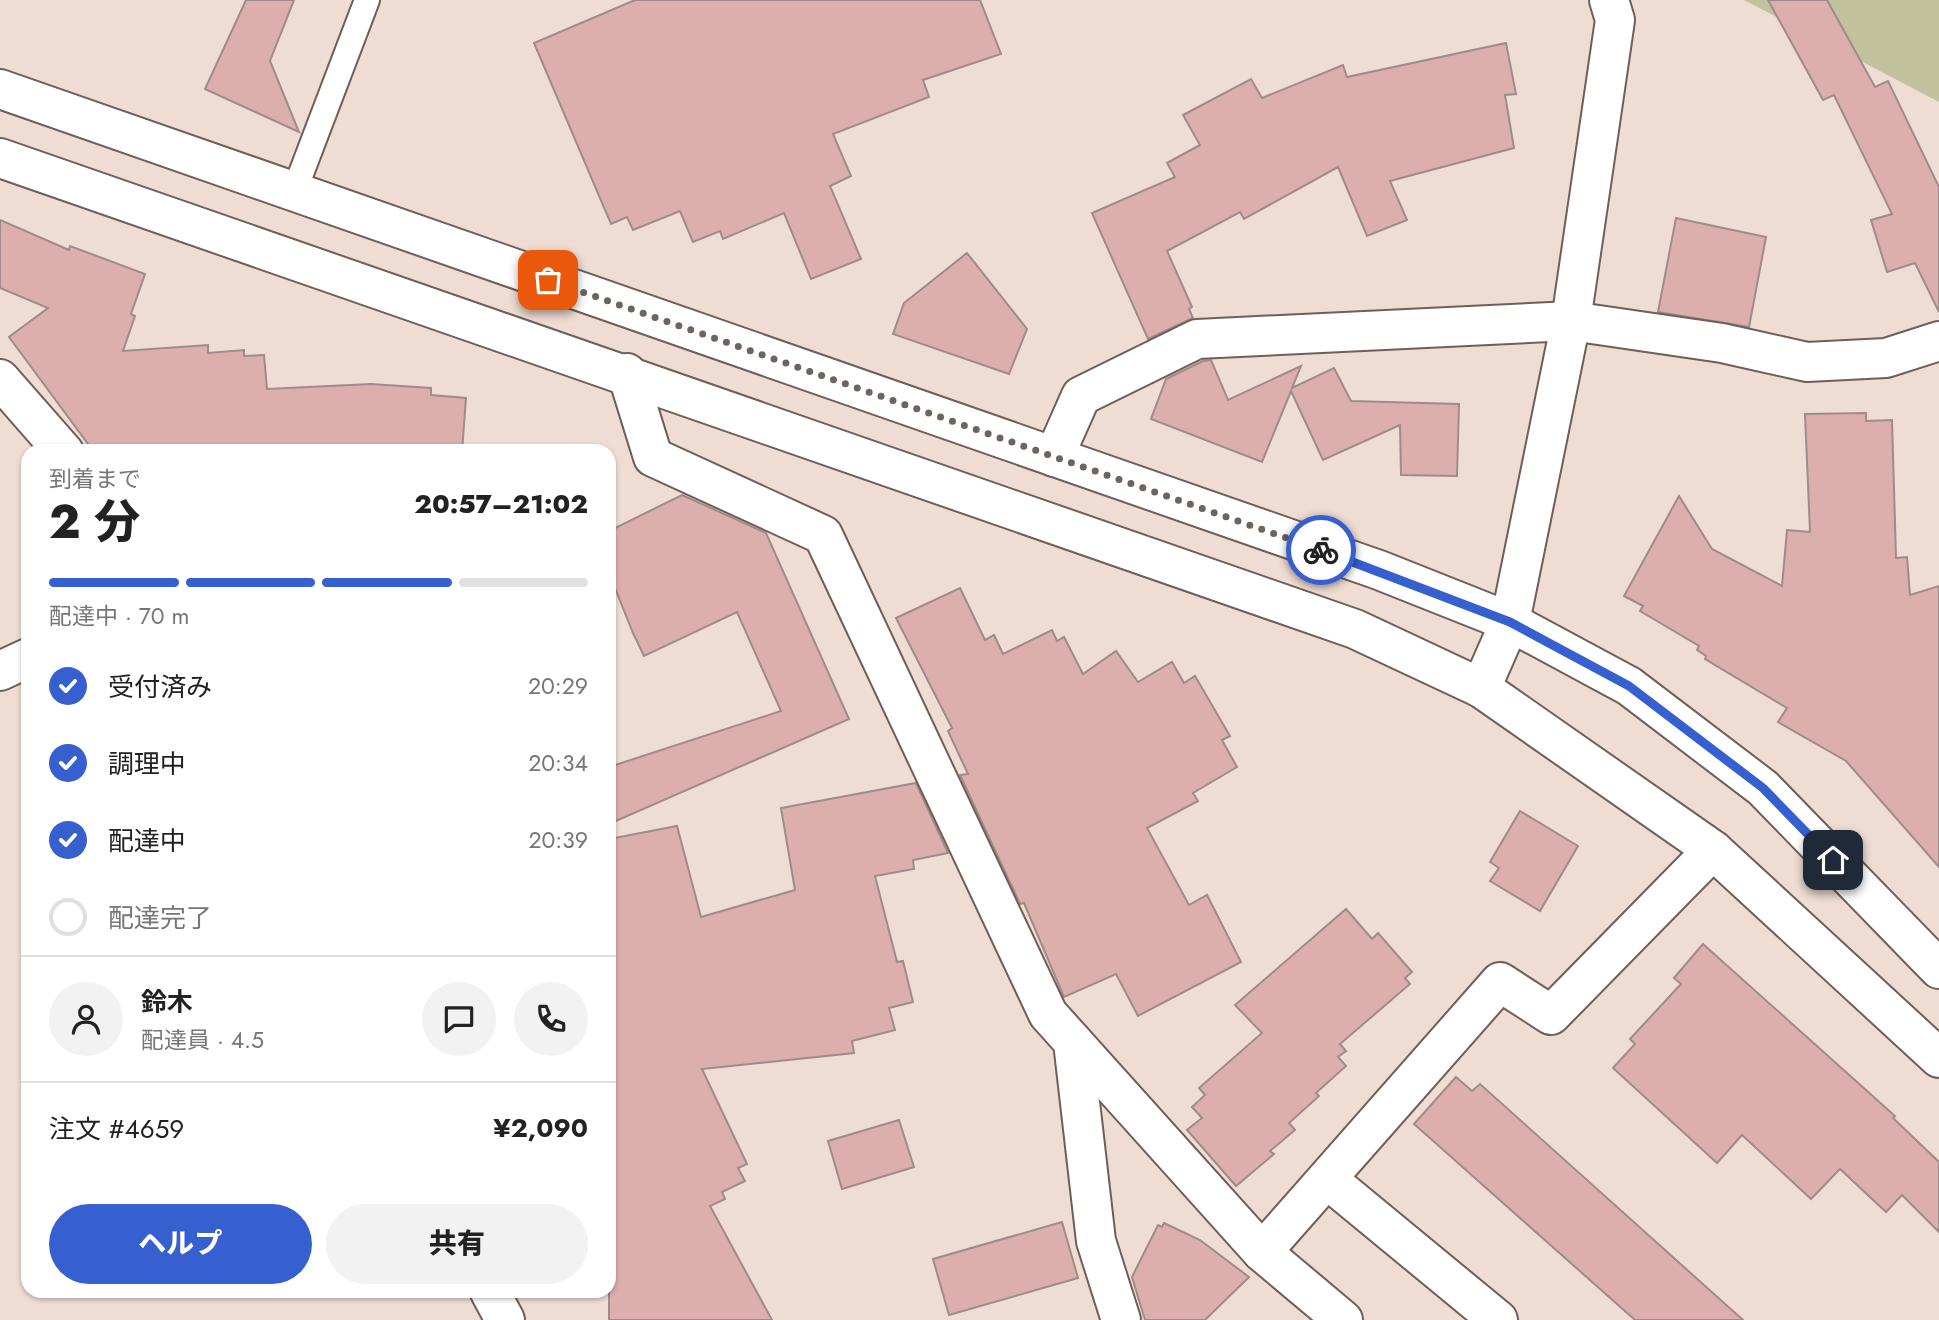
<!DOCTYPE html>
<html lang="ja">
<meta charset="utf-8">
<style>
:root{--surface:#fff;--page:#f2f2f2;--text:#222;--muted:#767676;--line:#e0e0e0;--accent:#365fcf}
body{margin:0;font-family:Jost,"Noto Sans JP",sans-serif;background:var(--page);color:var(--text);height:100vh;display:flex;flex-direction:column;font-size:26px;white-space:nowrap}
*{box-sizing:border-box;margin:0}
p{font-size:23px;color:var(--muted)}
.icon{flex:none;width:38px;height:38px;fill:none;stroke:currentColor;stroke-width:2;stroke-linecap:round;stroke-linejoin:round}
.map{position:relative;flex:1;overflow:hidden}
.details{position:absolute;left:21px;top:444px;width:595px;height:854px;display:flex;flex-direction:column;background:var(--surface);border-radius:21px;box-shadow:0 2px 5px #0004}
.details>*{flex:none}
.pin{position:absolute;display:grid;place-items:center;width:60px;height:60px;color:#fff;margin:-30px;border-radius:14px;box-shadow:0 4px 10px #0006}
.courier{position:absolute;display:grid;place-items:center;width:70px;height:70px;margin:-35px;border:5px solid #365fcf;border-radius:50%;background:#fff;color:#222;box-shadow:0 2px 9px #0007}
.overview em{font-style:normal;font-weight:800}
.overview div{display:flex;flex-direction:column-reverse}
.overview{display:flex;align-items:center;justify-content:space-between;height:119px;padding:0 28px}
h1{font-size:46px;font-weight:800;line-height:52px}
.bar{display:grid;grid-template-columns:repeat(4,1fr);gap:10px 7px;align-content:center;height:84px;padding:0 28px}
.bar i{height:9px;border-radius:5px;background:var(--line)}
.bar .selected{background:var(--accent)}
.bar p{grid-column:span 4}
.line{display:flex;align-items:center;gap:18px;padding:0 28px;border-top:2px solid var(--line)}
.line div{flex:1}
.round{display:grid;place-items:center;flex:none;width:74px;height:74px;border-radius:37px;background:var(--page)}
ol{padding:0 28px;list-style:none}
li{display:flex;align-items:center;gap:21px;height:77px}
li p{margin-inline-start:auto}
li .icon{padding:7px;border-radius:50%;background:var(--accent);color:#fff;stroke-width:4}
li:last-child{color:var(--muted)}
li i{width:38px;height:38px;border:4px solid var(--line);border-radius:50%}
.cta{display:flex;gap:14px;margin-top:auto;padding:14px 28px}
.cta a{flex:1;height:80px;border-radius:42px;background:var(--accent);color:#fff;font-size:28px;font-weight:800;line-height:80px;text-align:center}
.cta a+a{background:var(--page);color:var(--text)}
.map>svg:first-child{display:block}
</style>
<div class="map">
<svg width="1939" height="1320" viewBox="0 0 1939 1320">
<rect width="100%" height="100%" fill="#efddd3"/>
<path fill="#c2c39e" d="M1744 0H1939V102Z"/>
<g fill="#dcafad" stroke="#9e8b8a" stroke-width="2">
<path d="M246 0H294L270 61 299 132 205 89Z"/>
<path d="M635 0H980L1001 54 923 80 929 97 833 134 851 176 830 186 861 259 811 279 784 213 723 239 720 231 693 242 680 211 633 230 627 217 611 224 534 43Z"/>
<path d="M1768 0H1827L1875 87 1888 81 1939 187V312L1915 263 1887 272 1871 220 1892 214 1834 95 1823 100Z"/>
<path d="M1506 43 1516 94 1505 95 1514 148 1390 181 1407 220 1367 236 1338 167 1244 219 1240 212 1167 251 1192 307 1189 309 1193 318 1148 339 1092 213 1175 177 1167 163 1200 145 1183 115 1251 79 1262 98 1343 65 1347 77Z"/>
<path d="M1676 218 1766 237 1749 327 1658 312Z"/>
<path d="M0 220 69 250 70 246 145 274 131 314 135 316 123 351 208 345V353L244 350V356L264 355 267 389 371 384 431 388V395L466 398 462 452H94L9 337 48 308 0 288Z"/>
<path d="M967 253 1027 329 1009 374 893 334 904 303Z"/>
<path d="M1211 360 1228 400 1301 366 1292 388 1334 368 1351 401 1459 404 1457 476 1401 475 1400 425 1323 460 1291 391 1262 462 1151 419 1166 379 1203 361Z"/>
<path d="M1866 413V421L1892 420 1896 558 1907 557 1910 595 1939 586V867L1846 761 1778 722 1787 708 1705 659 1706 656 1697 650 1699 646 1640 611 1643 606 1624 596 1679 496 1712 549 1782 586 1787 530 1810 532 1805 414Z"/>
<path d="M682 495 766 533 849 719 609 824V767L781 711 737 612 644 656 633 633 609 573V531Z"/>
<path d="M960 588 985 640 994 635 1003 654 1052 630 1057 641 1064 637 1083 674 1116 651 1138 682 1172 662 1184 683 1195 676 1230 736 1222 740 1237 767 1193 793 1198 801 1147 828 1189 905 1207 895 1241 962 1138 1016 1116 974 1064 997 1024 903 1020 904 960 775 968 774 948 731 952 728 896 618Z"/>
<path d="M916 783 948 853 913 860 914 869 875 876 897 962 903 961 913 1002 889 1008 895 1030 852 1041 854 1053 702 1069 747 1164 738 1168 745 1181 722 1192 725 1199 710 1206 772 1320H609V839L677 826 701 917 795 890 781 808Z"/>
<path d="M1520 811 1578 846 1540 911 1490 881 1499 868 1490 862Z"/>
<path d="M1346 909 1372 939 1378 933 1412 972 1405 978 1410 984 1340 1044 1346 1051 1338 1057 1346 1066 1316 1093 1319 1096 1289 1123 1295 1130 1270 1151 1274 1154 1236 1186 1187 1130 1202 1118 1192 1107 1205 1095 1199 1088 1262 1033 1235 1005Z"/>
<path d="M1703 944 1895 1116 1893 1118 1939 1162V1232L1902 1195 1886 1212 1840 1169 1811 1199 1742 1135 1717 1163 1613 1068 1635 1044 1630 1039 1681 984 1674 978Z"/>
<path d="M1456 1077 1472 1091 1480 1084 1743 1320H1635L1414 1124Z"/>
<path d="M899 1120 914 1167 842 1189 828 1141Z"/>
<path d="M1062 1222 1078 1278 949 1315 933 1259Z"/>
<path d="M1164 1223 1200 1240 1249 1277 1205 1320H1145L1132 1277 1158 1225 1162 1227Z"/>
</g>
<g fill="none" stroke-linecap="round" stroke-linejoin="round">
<g stroke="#6e5f57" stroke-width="28">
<path id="service" d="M294 192 367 0"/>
</g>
<g stroke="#6e5f57" stroke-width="42">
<g id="minor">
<path d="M627 373 653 457 823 535 1048 1014 1262 1252 1343 1320"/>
<path d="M0 379 64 452"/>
<path d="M1054 457 1081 396 1197 339 1571 321 1722 343 1807 362 1886 358 1939 341"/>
<path d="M0 671 28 658"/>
<path d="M1481 688 1510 622 1571 321 1615 20 1609 0"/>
<path d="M1073 1042 1096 1241 1121 1320"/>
<path d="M1327 1179 1498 1320"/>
<path d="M1262 1252 1500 982 1551 1015 1713 850"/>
<path d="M490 1292 505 1320"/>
</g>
</g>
<g stroke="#6e5f57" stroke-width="42">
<g id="tertiary">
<path d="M0 89 1379 570 1510 622 1629 686 1763 788 1939 969"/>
<path d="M0 158 1355 629 1481 688 1713 850 1939 1058"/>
</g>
</g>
<use href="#service" stroke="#fff" stroke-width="24"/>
<use href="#minor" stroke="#fff" stroke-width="38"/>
<use href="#tertiary" stroke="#fff" stroke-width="38"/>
</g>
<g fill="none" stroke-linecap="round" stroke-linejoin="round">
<path stroke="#6e635d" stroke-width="7" stroke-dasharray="0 12.6" d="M548 280 1321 550"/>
<path stroke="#365fcf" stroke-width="9" d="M1321 550 1510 622 1629 686 1763 788 1833 860"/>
</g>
</svg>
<div class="pin" style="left:548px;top:280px;background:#ea580c"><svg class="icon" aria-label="bag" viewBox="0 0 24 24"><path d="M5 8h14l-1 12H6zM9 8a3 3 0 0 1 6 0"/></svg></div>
<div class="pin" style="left:1833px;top:860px;background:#1f2937"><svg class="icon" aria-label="home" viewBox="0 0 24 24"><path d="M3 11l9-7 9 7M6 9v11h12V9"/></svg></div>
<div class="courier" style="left:1321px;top:550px"><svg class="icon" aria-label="bike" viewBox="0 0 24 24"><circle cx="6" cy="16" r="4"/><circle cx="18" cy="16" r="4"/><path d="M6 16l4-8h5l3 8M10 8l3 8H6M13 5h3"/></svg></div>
<section class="details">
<div class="overview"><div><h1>2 分</h1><p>到着まで</p></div><em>20:57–21:02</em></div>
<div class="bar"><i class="selected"></i><i class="selected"></i><i class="selected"></i><i></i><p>配達中 · 70 m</p></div>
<ol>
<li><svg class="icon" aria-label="check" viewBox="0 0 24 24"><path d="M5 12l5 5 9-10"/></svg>受付済み<p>20:29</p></li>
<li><svg class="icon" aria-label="check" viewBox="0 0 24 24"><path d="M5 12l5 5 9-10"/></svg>調理中<p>20:34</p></li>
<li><svg class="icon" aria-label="check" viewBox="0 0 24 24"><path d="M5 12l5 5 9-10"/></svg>配達中<p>20:39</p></li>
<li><i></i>配達完了</li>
</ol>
<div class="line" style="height:126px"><a class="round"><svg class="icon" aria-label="person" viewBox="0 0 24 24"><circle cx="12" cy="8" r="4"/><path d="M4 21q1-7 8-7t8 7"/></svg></a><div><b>鈴木</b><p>配達員 · 4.5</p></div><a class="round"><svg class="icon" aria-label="chat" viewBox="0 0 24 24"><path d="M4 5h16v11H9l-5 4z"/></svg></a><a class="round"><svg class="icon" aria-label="phone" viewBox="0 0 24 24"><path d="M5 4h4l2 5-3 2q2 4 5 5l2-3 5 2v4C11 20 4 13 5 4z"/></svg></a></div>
<div class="line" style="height:91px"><div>注文 #4659</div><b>¥2,090</b></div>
<div class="cta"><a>ヘルプ</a><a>共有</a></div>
</section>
</div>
